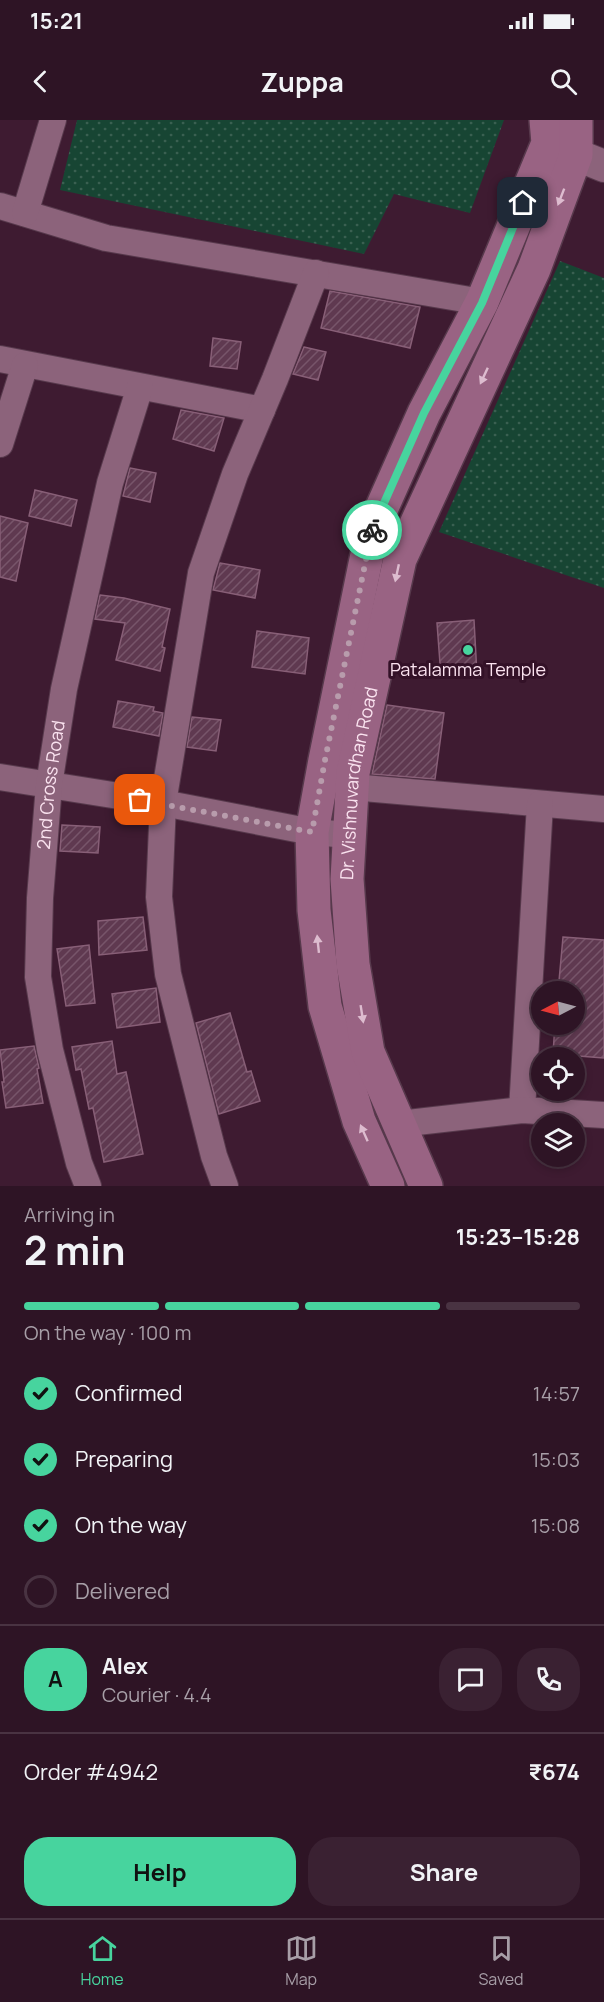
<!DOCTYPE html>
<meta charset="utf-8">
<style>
:root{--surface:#2e1425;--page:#3a2132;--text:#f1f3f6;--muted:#a79ea7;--line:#493342;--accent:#47d49e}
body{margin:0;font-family:Manrope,sans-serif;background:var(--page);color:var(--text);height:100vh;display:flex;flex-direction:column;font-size:22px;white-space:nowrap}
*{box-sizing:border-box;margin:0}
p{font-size:20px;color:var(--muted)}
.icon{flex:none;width:33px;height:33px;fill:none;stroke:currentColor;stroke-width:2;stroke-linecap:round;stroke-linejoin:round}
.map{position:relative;height:1066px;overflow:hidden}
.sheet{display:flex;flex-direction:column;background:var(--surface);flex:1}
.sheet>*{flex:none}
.needle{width:39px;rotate:264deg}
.buttons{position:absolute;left:531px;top:861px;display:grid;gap:12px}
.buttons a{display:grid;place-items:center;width:54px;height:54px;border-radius:50%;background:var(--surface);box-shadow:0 3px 9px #0003,0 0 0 2px var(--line);font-size:30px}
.pin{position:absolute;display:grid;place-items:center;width:51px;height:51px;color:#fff;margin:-26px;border-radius:12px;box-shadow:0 3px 9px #0006}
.courier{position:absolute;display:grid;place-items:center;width:60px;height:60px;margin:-30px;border:4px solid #47d49e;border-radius:50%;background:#fff;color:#222;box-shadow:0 2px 8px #0007}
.summary em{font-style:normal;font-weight:700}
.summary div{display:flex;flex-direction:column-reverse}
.summary{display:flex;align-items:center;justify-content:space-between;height:102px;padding:0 24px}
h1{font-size:39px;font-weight:700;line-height:45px}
.bar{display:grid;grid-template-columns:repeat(4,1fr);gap:9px 6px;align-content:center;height:72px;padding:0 24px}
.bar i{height:8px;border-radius:4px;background:var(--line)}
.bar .active{background:var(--accent)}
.bar p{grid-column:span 4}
.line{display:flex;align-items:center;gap:15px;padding:0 24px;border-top:2px solid var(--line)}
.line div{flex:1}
.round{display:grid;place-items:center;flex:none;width:63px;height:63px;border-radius:24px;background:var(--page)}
ol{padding:0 24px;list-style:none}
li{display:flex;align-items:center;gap:18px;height:66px}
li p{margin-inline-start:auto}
li .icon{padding:6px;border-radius:50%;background:var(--accent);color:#111;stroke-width:4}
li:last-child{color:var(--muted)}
li i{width:33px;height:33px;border:3px solid var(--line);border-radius:50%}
.cta{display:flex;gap:12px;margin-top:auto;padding:12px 24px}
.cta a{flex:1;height:69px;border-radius:24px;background:var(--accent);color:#111;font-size:24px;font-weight:700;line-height:69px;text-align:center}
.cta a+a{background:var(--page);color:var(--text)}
.status{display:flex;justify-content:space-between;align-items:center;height:42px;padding:0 30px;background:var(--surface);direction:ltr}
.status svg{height:16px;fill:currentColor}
header{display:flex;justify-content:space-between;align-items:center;height:78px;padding:0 24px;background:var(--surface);font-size:27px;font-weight:700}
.menu{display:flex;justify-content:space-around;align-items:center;height:84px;border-top:2px solid var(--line);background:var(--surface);font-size:16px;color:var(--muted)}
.menu a{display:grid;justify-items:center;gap:3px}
.menu .active{color:var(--accent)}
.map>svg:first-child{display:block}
</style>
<div class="status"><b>15:21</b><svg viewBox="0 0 49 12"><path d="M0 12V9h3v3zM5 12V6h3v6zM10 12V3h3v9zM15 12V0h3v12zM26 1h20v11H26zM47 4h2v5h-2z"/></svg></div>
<header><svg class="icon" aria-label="back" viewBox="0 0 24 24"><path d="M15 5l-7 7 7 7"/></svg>Zuppa<svg class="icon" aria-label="search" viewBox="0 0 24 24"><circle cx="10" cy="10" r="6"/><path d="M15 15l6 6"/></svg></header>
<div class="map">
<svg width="604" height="1066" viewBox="0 0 604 1066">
<defs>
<pattern id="grass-dots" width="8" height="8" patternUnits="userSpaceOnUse" patternTransform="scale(1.5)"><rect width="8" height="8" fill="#174533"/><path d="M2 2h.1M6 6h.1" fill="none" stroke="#3a6051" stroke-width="1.8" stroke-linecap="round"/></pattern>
<pattern id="building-hatch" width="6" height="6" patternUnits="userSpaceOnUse" patternTransform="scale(1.5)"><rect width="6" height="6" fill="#5f3950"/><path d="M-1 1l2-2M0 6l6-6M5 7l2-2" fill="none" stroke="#77556a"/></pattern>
</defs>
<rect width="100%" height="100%" fill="#3e1b31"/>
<g fill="url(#grass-dots)">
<path d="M77 0H504L470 93 394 74 364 134 60 70Z"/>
<path d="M560 141 604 158V468L439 412Z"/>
</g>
<g fill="url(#building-hatch)" stroke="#885f77" stroke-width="1.5">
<path d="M330 171 420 187 410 228 321 208Z"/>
<path d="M213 218 241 222 237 249 210 246Z"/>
<path d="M304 227 326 232 318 260 293 254Z"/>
<path d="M181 290 224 298 214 331 173 319Z"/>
<path d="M130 348 156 353 150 382 123 376Z"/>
<path d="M35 370 77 380 71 406 29 396Z"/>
<path d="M0 396 28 403 16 461 0 457Z"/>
<path d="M220 443 260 450 255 478 213 470Z"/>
<path d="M100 475 124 478 170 489 162 527 165 528 160 551 116 540 125 503 95 499Z"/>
<path d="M474 500 477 555 441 557 437 503Z"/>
<path d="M257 511 309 518 305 554 252 547Z"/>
<path d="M118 581 154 587 153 591 163 593 159 616 113 607Z"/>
<path d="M387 585 444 593 435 659 372 654Z"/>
<path d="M192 597 221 600 216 631 187 627Z"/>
<path d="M62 705 100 707 98 733 60 731Z"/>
<path d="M143 797 147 830 99 835 98 801Z"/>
<path d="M563 817 604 820V938L553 934 555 904H574V872H558Z"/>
<path d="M89 825 95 883 66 886 57 829Z"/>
<path d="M156 868 160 902 117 908 112 874Z"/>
<path d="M230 893 247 952 251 951 260 981 219 994 196 903Z"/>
<path d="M112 921 117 954 126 952 143 1034 104 1042 93 988 89 989 81 949 76 950 72 927Z"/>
<path d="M34 926 39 948 37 949 43 983 6 988 2 962H4L0 930Z"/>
</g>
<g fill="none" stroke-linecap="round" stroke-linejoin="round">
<g stroke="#57394c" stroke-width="28">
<g id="minor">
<path d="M0 86 106 118 482 182"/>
<path d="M25 93 53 0"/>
<path d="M0 239 262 290"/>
<path d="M0 324 25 245"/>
<path d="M0 657 163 683 312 712 349 715"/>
<path d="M352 667 604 689"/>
<path d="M522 990 540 684"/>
<path d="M399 1004 522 990 604 995"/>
<path id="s1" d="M88 1066 79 1043 50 930 38 857 40 778 49 665 64 569 110 363 140 267"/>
<path d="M225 1066 214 1036 168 854 159 777 163 683 201 453 235 354 275 259 316 153"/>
</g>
</g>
<g stroke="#57394c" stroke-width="34">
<path id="tertiary" d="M552 25 604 46"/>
</g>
<g stroke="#57394c" stroke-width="36">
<g id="secondary">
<path d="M388 1066 359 1001 325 886 314 790 312 712 325 640 372 410 424 293 482 182 548 23 546 0"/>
<path id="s2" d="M426 1066 368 932 353 844 347 759 353 653 400 439 534 149 576 35V0"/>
</g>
</g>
<use href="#minor" stroke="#8c637b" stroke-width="26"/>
<use href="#tertiary" stroke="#8c637b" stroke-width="32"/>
<use href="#secondary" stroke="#996383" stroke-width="33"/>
</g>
<defs><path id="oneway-solid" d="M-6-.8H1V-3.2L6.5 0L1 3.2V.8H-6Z" transform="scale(1.5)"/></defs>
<g fill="#ddbccf">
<use href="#oneway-solid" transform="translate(561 77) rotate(111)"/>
<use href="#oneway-solid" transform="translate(484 256) rotate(115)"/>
<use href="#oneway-solid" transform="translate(397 453) rotate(102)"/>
<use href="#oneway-solid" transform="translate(318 824) rotate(-96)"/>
<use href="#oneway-solid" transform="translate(362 894) rotate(81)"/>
<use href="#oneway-solid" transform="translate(364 1013) rotate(-114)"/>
</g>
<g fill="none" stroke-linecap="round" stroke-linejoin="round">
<path stroke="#b89cac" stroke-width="6" stroke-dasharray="0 10.8" d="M140 680 312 712 325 640 372 410"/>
<path stroke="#47d49e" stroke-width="8" d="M372 410 424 293 482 183 523 83"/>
</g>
<circle fill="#47d49e" stroke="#331127" stroke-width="2" cx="468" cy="530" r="6"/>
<g text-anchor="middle" stroke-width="6" stroke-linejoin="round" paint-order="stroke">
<g font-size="18" fill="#fae2ef" stroke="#331127">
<text x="468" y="556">Patalamma Temple</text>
</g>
<g font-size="18" fill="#fae2ef" stroke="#331127">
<text dy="6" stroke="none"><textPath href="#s2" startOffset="417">Dr. Vishnuvardhan Road</textPath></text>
<text dy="6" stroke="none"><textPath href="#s1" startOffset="408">2nd Cross Road</textPath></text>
</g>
</g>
</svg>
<div class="buttons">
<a><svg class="needle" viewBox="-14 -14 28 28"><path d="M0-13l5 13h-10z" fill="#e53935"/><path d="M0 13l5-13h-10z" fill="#a79ea7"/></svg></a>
<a><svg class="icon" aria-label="locate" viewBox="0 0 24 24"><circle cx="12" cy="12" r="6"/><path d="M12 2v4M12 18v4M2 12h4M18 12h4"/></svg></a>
<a><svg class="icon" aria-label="layers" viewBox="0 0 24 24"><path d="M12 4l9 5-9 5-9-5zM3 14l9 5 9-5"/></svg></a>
</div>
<div class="pin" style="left:140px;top:680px;background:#ea580c"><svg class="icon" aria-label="bag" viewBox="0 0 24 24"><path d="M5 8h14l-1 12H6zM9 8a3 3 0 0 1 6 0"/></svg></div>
<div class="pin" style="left:523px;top:83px;background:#1f2937"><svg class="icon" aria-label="home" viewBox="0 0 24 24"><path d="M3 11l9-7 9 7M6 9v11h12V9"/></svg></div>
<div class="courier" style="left:372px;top:410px"><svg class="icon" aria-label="bike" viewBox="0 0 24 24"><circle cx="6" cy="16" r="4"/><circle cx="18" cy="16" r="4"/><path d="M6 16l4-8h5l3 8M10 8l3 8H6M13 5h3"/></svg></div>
</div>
<section class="sheet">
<div class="summary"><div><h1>2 min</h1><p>Arriving in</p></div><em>15:23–15:28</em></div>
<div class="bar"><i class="active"></i><i class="active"></i><i class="active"></i><i></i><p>On the way · 100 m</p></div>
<ol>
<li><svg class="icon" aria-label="check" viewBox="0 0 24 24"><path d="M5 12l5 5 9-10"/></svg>Confirmed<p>14:57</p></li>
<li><svg class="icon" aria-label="check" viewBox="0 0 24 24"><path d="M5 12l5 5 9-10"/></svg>Preparing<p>15:03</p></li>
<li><svg class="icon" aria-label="check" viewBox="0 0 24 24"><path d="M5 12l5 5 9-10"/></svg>On the way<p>15:08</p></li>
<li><i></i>Delivered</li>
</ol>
<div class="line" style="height:108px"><b class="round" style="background:var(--accent);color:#111">A</b><div><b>Alex</b><p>Courier · 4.4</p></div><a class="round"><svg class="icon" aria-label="chat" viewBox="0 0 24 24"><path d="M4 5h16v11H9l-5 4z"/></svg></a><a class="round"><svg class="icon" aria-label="phone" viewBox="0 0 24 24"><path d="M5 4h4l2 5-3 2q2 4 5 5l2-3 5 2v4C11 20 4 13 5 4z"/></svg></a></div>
<div class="line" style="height:78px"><div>Order #4942</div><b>₹674</b></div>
<div class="cta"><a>Help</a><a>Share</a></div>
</section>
<nav class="menu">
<a class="active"><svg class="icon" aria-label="home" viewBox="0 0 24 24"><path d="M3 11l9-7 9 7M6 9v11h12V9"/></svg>Home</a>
<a><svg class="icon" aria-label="map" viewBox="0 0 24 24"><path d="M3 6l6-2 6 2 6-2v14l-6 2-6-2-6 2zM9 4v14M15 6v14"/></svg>Map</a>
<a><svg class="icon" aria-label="saved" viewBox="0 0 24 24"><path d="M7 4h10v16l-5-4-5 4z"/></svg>Saved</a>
</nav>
